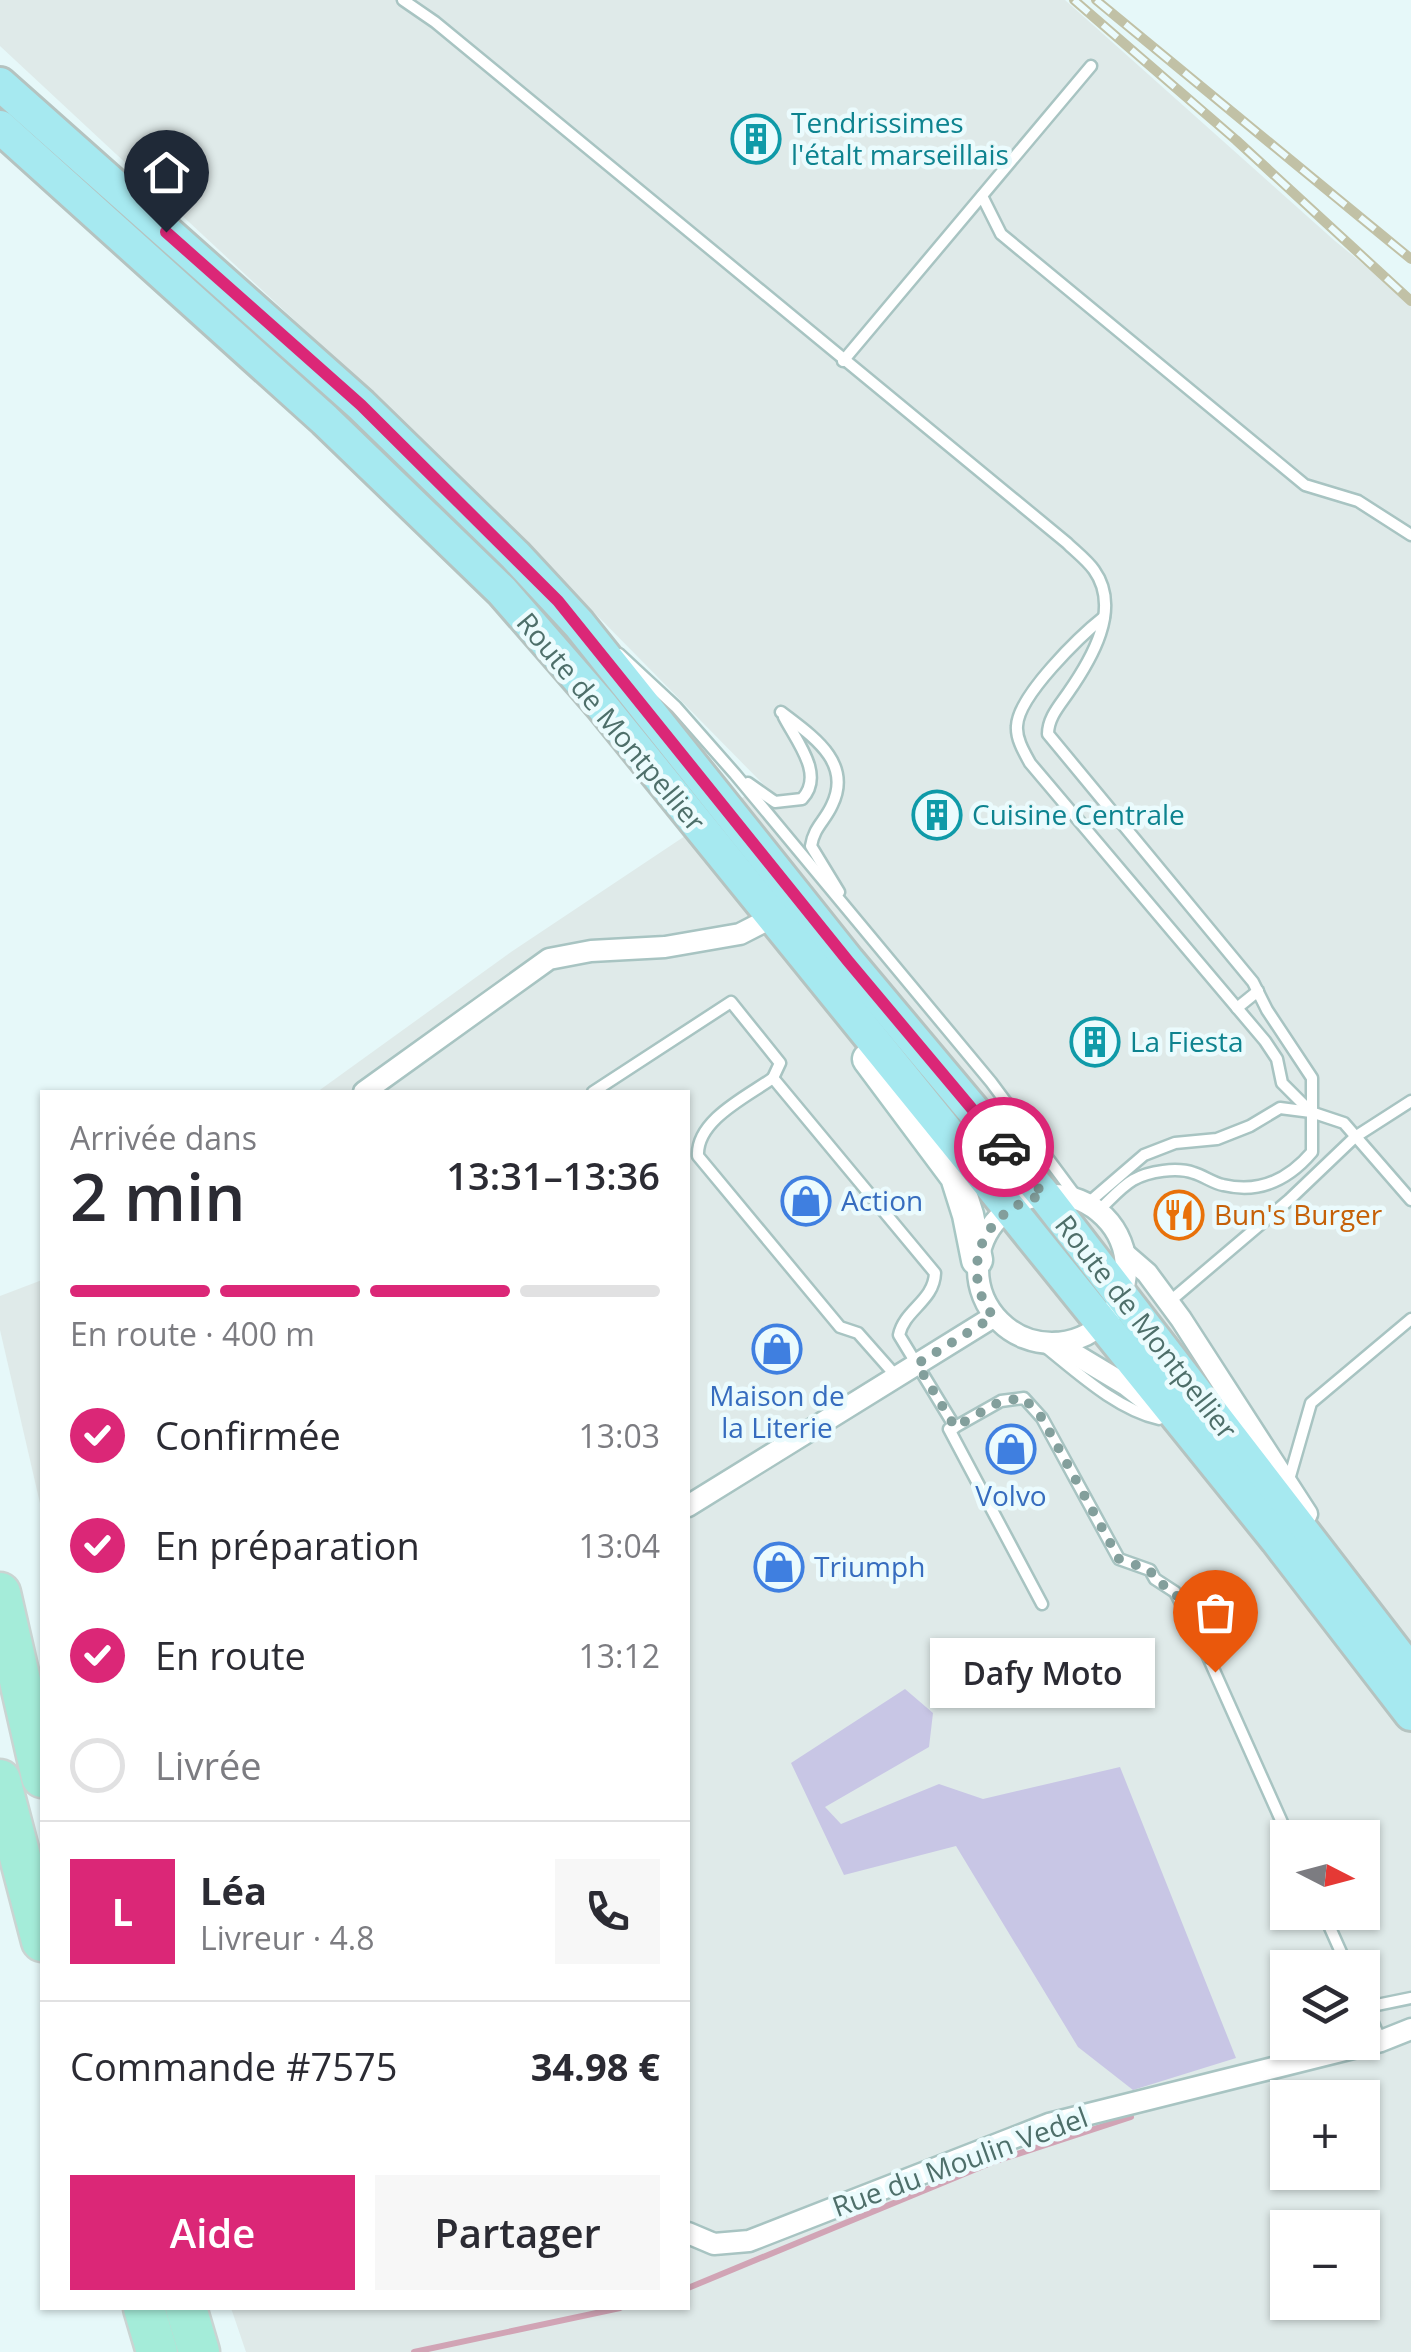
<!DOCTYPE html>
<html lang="fr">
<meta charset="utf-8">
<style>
:root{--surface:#fff;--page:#f7f7f7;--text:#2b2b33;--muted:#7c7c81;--line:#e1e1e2;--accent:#db2777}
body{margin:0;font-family:"Open Sans",sans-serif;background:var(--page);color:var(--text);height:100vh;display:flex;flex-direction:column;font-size:38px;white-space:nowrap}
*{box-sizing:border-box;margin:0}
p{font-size:32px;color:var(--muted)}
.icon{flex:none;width:55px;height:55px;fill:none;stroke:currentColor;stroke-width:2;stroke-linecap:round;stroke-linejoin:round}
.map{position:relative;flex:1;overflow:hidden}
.drawer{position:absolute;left:40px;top:1090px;width:650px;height:1220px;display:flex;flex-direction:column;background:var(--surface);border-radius:0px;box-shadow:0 2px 8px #0004}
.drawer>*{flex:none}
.needle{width:65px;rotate:96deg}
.buttons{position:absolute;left:1270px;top:1820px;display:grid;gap:20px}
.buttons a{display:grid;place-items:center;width:110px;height:110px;border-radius:0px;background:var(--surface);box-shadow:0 2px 8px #0004;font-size:50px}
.pin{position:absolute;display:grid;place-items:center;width:85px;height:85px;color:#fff;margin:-102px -42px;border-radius:50% 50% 50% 0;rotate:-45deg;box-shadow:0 0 10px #0007}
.pin .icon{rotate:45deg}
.courier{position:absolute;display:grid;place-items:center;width:100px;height:100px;margin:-50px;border:8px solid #db2777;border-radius:50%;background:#fff;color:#222;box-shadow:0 2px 12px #0007}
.bubble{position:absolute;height:70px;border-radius:0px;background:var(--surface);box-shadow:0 2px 8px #0004;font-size:32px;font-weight:600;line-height:70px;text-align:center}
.head em{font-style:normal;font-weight:600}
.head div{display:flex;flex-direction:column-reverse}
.head{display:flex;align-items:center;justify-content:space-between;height:170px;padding:0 30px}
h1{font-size:65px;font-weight:600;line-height:75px}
.bar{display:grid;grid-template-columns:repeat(4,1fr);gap:15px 10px;align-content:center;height:120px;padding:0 30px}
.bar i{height:12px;border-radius:8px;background:var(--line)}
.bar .current{background:var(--accent)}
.bar p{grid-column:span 4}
.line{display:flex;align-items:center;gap:25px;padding:0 30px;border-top:2px solid var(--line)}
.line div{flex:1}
.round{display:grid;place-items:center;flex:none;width:105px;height:105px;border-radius:0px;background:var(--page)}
ol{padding:0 30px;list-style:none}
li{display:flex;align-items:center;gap:30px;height:110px}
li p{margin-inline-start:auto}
li .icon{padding:10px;border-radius:50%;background:var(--accent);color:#fff;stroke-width:4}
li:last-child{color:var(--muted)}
li i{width:55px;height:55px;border:5px solid var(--line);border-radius:50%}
.primary-button{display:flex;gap:20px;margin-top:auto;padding:20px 30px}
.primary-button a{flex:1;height:115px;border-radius:0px;background:var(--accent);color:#fff;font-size:40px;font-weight:600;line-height:115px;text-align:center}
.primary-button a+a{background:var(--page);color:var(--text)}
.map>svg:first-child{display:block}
</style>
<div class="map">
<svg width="1411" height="2352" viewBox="0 0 1411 2352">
<rect width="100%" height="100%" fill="#e6f8f9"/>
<g fill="#dfeae9" fill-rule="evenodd">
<path d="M0 0H1065L1335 241 1411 303V2352H246L231 2308H688V1092H317L511 952 763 784 437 453 0 46ZM1288 1838H1362V1912H1288ZM1288 1968H1362V2042H1288ZM1288 2098H1362V2172H1288ZM1288 2228H1362V2302H1288Z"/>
<path d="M42 1280V1512L0 1330V1296Z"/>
</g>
<path fill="#c8c6e5" d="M905 1689 933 1713 929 1747 825 1807 841 1824 939 1784 983 1799 1120 1767 1236 2058 1133 2090 1078 2047 956 1846 844 1875 791 1763Z"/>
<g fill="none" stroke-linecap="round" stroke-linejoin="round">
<g stroke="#d1a4b5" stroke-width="6">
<path d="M688 2288 993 2162 1131 2117"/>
<path d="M414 2352 620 2308"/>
</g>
<g stroke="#a8c4c2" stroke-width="15">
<g id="lane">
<path d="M403 0 435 22 1067 543C1075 551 1087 560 1094 570 1122 609 1091 660 1068 693 1059 706 1048 718 1048 734L1253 982 1267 1010 1312 1078V1152C1289 1179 1260 1194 1223 1185 1213 1183 1204 1176 1194 1173 1177 1167 1149 1171 1133 1180 1121 1187 1109 1201 1098 1211"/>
<path d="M982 196 1001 234 1305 485 1358 501 1411 535"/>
<path d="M843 361 1091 66"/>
<path d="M1104 617C1080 636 1018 696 1017 726 1016 739 1024 752 1030 763L1265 1041 1277 1059 1282 1083 1311 1112"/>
<path d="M619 654 676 707 735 774 991 1082 1078 1199"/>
<path d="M781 712C812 736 853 762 832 805 825 821 814 827 811 846L839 892"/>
<path d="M748 783 775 802 802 799C825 775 797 742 784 717"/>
<path d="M1237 1008 1258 991"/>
<path d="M593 1092 731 1002 780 1063 773 1078"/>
<path d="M1087 1204 1144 1155 1175 1143 1217 1139 1250 1126 1280 1108 1311 1112 1344 1123 1411 1200"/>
<path d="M1169 1302 1289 1200 1355 1137 1411 1101"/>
<path d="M1043 1345C1077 1372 1116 1409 1159 1419"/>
<path d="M896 1376 858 1333 840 1327 698 1156C696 1120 748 1096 773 1078L935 1273C934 1301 904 1310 899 1335L955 1427 1001 1401 1024 1398 1042 1418 1119 1559 1150 1570 1155 1579 1175 1592 1200 1639 1289 1838"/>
<path d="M954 1428 949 1429 1042 1604"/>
<path d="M1288 1483 1311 1403 1411 1319"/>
<path d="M1323 1912 1348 1968"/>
<path d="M1362 1998 1381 2041"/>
<path d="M1367 2007 1411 1998"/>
</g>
</g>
<g stroke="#a8c4c2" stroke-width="25">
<g id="street">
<path d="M364 1092 549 959 591 951 665 947 740 934 773 917"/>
<circle cx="1052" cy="1269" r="74"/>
<path d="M1125 1254 1147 1273 1181 1319 1307 1514"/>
<path d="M1056 1343 1126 1385 1159 1411"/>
<path d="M688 1506 993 1317"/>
<path d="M688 2233 714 2244 749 2241 1049 2124 1381 2041 1411 2029"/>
</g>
</g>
<g stroke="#a7c7c4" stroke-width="35">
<path id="secondary" d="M868 1059 956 1177 968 1215 977 1260"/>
</g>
<g stroke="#b5c3c0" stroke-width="38">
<g id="primary">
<path d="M0 84 361 405 515 555 579 624 848 961 1044 1195 1411 1672"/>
<path d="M0 127 325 420 502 591 602 706 1009 1208 1277 1540 1411 1714"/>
</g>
</g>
<g stroke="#cad4d2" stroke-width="45">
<g id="highway">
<path d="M0 1593 42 1777"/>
<path d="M0 1780 42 1941"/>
<path d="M144 2308 157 2352"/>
<path d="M186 2308 199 2352"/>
</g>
</g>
<use href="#lane" stroke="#fff" stroke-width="10"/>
<use href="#street" stroke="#fff" stroke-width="20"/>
<use href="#secondary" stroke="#fff" stroke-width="30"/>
<use href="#primary" stroke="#a6e9f0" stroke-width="32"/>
<use href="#highway" stroke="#a4ecd9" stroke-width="40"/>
<g stroke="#c1c1a6" stroke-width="10">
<g id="rail">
<path d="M1074 0 1236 140 1411 301"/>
<path d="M1096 0 1411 259"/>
</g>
</g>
<use href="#rail" stroke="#ebfbfd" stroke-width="6" stroke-dasharray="19" stroke-linecap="butt"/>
</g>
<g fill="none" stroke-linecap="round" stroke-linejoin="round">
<path stroke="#839f9c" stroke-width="10" stroke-dasharray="0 18" d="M1004 1147 1044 1195C1001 1205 968 1241 979 1288 981 1298 988 1308 993 1317L917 1364 955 1427 1001 1401 1024 1398 1042 1418 1119 1559 1150 1570 1155 1580 1175 1592 1215 1672"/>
<path stroke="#db2777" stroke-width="12" d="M166 232 361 405 558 601 848 961 1004 1147"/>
</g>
<defs>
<g id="building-ring" transform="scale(2.5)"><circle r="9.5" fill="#ebfbfd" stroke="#0f9aa8" stroke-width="1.5"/><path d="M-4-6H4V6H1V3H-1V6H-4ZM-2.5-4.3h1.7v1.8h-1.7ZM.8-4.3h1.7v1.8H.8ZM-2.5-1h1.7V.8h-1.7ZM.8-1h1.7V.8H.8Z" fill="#0f9aa8"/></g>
<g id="shop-ring" transform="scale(2.5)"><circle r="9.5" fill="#ebfbfd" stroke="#3f7fe0" stroke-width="1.5"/><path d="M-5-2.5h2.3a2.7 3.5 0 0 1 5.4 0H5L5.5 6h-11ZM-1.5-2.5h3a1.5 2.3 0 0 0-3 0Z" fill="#3f7fe0"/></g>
<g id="restaurant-ring" transform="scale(2.5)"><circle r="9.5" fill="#ebfbfd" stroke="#e8710a" stroke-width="1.5"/><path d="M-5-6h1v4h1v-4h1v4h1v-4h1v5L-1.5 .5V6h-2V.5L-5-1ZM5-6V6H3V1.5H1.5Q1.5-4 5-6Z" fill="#e8710a"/></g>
</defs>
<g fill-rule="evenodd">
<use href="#building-ring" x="756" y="139"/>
<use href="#building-ring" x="937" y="815"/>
<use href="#building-ring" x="1095" y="1042"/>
<use href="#shop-ring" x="806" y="1201"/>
<use href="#restaurant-ring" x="1179" y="1215"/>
<use href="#shop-ring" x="777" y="1349"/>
<use href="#shop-ring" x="1011" y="1449"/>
<use href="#shop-ring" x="779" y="1567"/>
</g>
<g text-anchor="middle" stroke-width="9" stroke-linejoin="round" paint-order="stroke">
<g font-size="28" fill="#0d838f" stroke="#ebfbfd" text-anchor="start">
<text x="791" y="133">Tendrissimes<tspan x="791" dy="32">l'étalt marseillais</tspan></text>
<text x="972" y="825">Cuisine Centrale</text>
<text x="1130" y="1052">La Fiesta</text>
</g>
<g font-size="28" fill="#4e6f6a" stroke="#ebfbfd">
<text transform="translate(611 722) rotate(50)" y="10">Route de Montpellier</text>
<text transform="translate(1146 1327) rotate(52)" y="10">Route de Montpellier</text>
<text transform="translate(960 2162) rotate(-20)" y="10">Rue du Moulin Vedel</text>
</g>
<g font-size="28" fill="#366cbe" stroke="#ebfbfd" text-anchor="start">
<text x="841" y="1211">Action</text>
<text x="777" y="1406" text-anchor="middle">Maison de<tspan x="777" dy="32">la Literie</tspan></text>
<text x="1011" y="1506" text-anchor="middle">Volvo</text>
<text x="814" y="1577">Triumph</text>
</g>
<g font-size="28" fill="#c56008" stroke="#ebfbfd" text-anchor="start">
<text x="1214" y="1225">Bun's Burger</text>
</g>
</g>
</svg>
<div class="buttons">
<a><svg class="needle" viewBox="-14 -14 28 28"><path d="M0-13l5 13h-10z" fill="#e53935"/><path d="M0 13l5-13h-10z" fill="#7c7c81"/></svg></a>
<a><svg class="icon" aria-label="layers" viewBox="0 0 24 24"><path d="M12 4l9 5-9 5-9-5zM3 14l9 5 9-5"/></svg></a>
<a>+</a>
<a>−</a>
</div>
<div class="pin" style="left:1215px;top:1672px;background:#ea580c"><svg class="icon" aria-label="bag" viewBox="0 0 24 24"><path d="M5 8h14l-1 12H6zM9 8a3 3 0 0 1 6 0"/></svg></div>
<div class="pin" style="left:166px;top:232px;background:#1f2937"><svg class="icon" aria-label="home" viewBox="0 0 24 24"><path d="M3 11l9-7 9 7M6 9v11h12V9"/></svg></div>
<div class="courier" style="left:1004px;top:1147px"><svg class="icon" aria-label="car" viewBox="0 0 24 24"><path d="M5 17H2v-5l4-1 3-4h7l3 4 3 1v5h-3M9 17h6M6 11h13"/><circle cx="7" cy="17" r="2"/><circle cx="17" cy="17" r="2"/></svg></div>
<div class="bubble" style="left:930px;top:1638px;width:225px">Dafy Moto</div>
<section class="drawer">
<div class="head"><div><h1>2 min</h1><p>Arrivée dans</p></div><em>13:31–13:36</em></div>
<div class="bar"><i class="current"></i><i class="current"></i><i class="current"></i><i></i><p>En route · 400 m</p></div>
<ol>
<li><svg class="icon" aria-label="check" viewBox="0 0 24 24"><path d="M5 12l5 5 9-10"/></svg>Confirmée<p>13:03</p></li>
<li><svg class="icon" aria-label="check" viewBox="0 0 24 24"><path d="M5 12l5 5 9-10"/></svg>En préparation<p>13:04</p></li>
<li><svg class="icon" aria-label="check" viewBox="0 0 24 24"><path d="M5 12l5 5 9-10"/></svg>En route<p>13:12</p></li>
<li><i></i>Livrée</li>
</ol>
<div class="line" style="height:180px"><b class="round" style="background:var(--accent);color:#fff">L</b><div><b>Léa</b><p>Livreur · 4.8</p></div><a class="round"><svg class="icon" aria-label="phone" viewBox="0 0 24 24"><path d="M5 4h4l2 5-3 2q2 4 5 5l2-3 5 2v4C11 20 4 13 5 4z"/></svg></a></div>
<div class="line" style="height:130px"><div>Commande #7575</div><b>34.98 €</b></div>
<div class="primary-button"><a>Aide</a><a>Partager</a></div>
</section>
</div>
